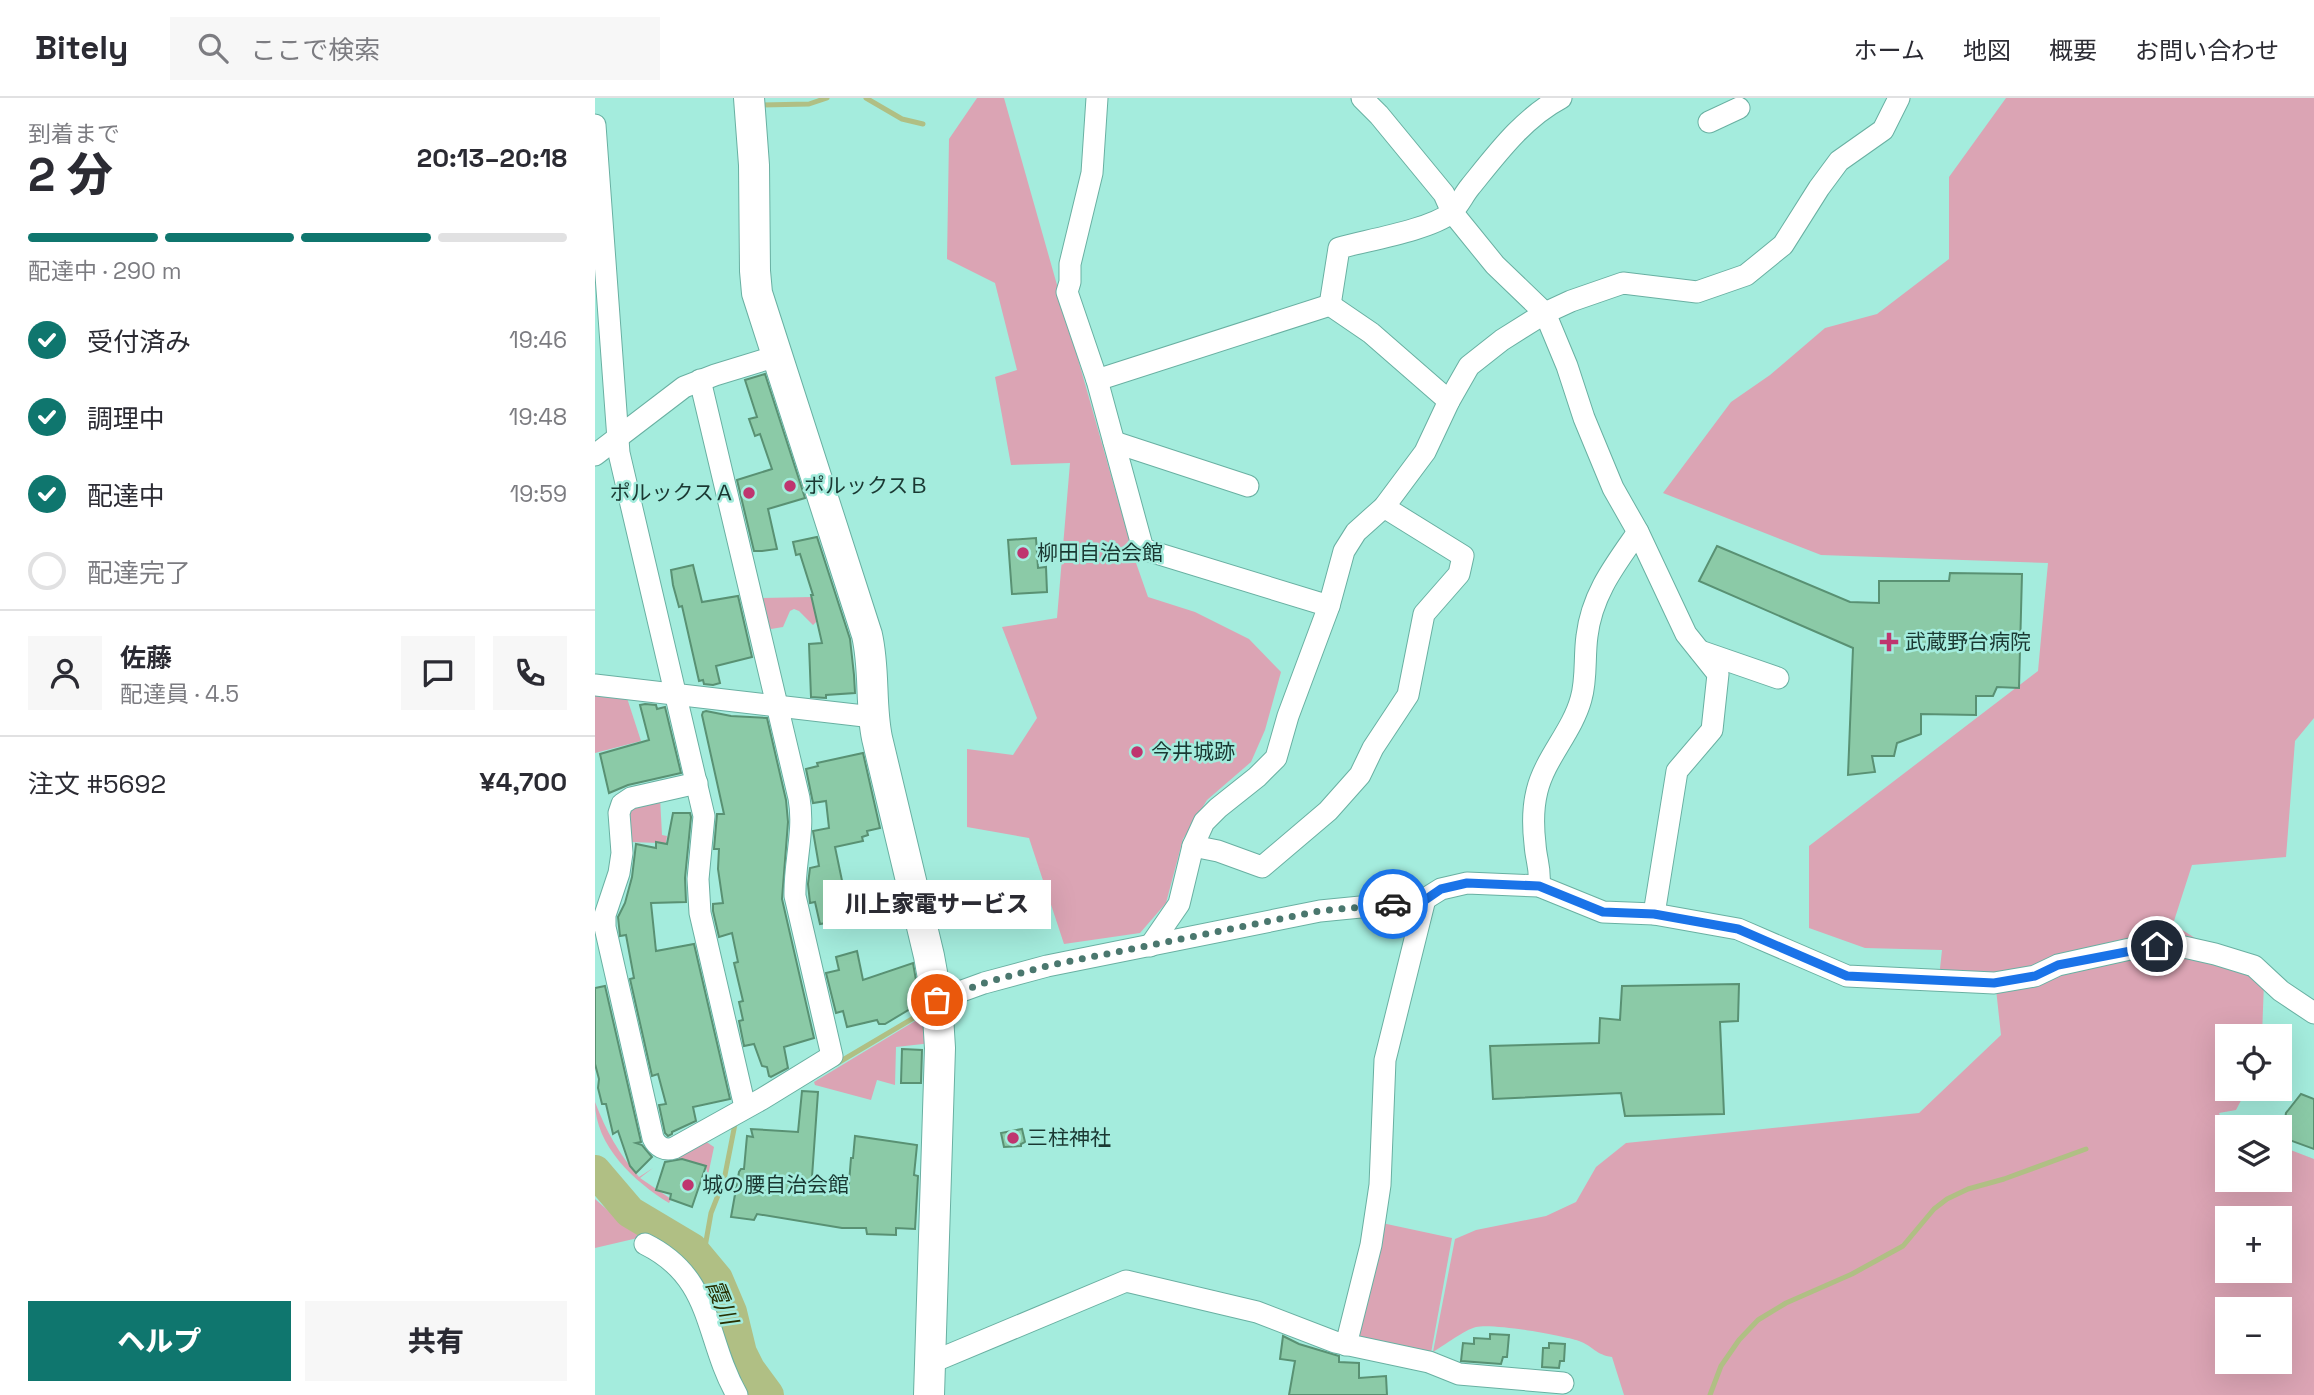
<!DOCTYPE html>
<html lang="ja">
<meta charset="utf-8">
<style>
:root{--surface:#fff;--page:#f7f7f7;--text:#2b2b33;--muted:#7c7c81;--line:#e1e1e2;--accent:#0f766e}
body{margin:0;font-family:"Space Grotesk","Noto Sans JP",sans-serif;background:var(--page);color:var(--text);height:100vh;display:flex;flex-direction:column;font-size:26px;white-space:nowrap}
*{box-sizing:border-box;margin:0}
p{font-size:23px;color:var(--muted)}
.icon{flex:none;width:38px;height:38px;fill:none;stroke:currentColor;stroke-width:2;stroke-linecap:round;stroke-linejoin:round}
.map{position:relative;flex:1;overflow:hidden}
.details{display:flex;flex-direction:column;background:var(--surface);width:595px}
.details>*{flex:none}
.tools{position:absolute;left:1620px;top:926px;display:grid;gap:14px}
.tools a{display:grid;place-items:center;width:77px;height:77px;border-radius:0px;background:var(--surface);box-shadow:0 7px 28px #0002;font-size:35px}
.pin{position:absolute;display:grid;place-items:center;width:60px;height:60px;color:#fff;margin:-30px;border:4px solid #fff;border-radius:50%;box-shadow:0 2px 7px #0007}
.courier{position:absolute;display:grid;place-items:center;width:70px;height:70px;margin:-35px;border:5px solid #1a73e8;border-radius:50%;background:#fff;color:#222;box-shadow:0 2px 9px #0007}
.bubble{position:absolute;height:49px;border-radius:0px;background:var(--surface);box-shadow:0 7px 28px #0002;font-size:23px;font-weight:800;line-height:49px;text-align:center}
.headline em{font-style:normal;font-weight:800}
.headline div{display:flex;flex-direction:column-reverse}
.headline{display:flex;align-items:center;justify-content:space-between;height:119px;padding:0 28px}
h1{font-size:46px;font-weight:800;line-height:52px}
.bar{display:grid;grid-template-columns:repeat(4,1fr);gap:10px 7px;align-content:center;height:84px;padding:0 28px}
.bar i{height:9px;border-radius:5px;background:var(--line)}
.bar .on{background:var(--accent)}
.bar p{grid-column:span 4}
.line{display:flex;align-items:center;gap:18px;padding:0 28px;border-top:2px solid var(--line)}
.line div{flex:1}
.round{display:grid;place-items:center;flex:none;width:74px;height:74px;border-radius:0px;background:var(--page)}
ol{padding:0 28px;list-style:none}
li{display:flex;align-items:center;gap:21px;height:77px}
li p{margin-inline-start:auto}
li .icon{padding:7px;border-radius:50%;background:var(--accent);color:#fff;stroke-width:4}
li:last-child{color:var(--muted)}
li i{width:38px;height:38px;border:4px solid var(--line);border-radius:50%}
.button{display:flex;gap:14px;margin-top:auto;padding:14px 28px}
.button a{flex:1;height:80px;border-radius:0px;background:var(--accent);color:#fff;font-size:28px;font-weight:800;line-height:80px;text-align:center}
.button a+a{background:var(--page);color:var(--text)}
header{display:flex;align-items:center;gap:42px;box-sizing:border-box;height:98px;padding:0 35px;background:var(--surface);border-bottom:2px solid var(--line)}
header strong{font-size:33px}
nav{display:flex;gap:38px;margin-inline-start:auto;font-size:24px}
.search{width:490px;height:63px;background:var(--page);display:flex;align-items:center;gap:18px;box-sizing:border-box;padding:0 24px;border-radius:0px;color:var(--muted);font-size:26px}
main{display:flex;flex:1;min-height:0}
.map>svg:first-child{display:block}
</style>
<header>
<strong>Bitely</strong>
<div class="search"><svg class="icon" aria-label="search" viewBox="0 0 24 24"><circle cx="10" cy="10" r="6"/><path d="M15 15l6 6"/></svg>ここで検索</div>
<nav><a>ホーム</a><a>地図</a><a>概要</a><a>お問い合わせ</a></nav>
</header>
<main>
<section class="details">
<div class="headline"><div><h1>2 分</h1><p>到着まで</p></div><em>20:13–20:18</em></div>
<div class="bar"><i class="on"></i><i class="on"></i><i class="on"></i><i></i><p>配達中 · 290 m</p></div>
<ol>
<li><svg class="icon" aria-label="check" viewBox="0 0 24 24"><path d="M5 12l5 5 9-10"/></svg>受付済み<p>19:46</p></li>
<li><svg class="icon" aria-label="check" viewBox="0 0 24 24"><path d="M5 12l5 5 9-10"/></svg>調理中<p>19:48</p></li>
<li><svg class="icon" aria-label="check" viewBox="0 0 24 24"><path d="M5 12l5 5 9-10"/></svg>配達中<p>19:59</p></li>
<li><i></i>配達完了</li>
</ol>
<div class="line" style="height:126px"><a class="round"><svg class="icon" aria-label="person" viewBox="0 0 24 24"><circle cx="12" cy="8" r="4"/><path d="M4 21q1-7 8-7t8 7"/></svg></a><div><b>佐藤</b><p>配達員 · 4.5</p></div><a class="round"><svg class="icon" aria-label="chat" viewBox="0 0 24 24"><path d="M4 5h16v11H9l-5 4z"/></svg></a><a class="round"><svg class="icon" aria-label="phone" viewBox="0 0 24 24"><path d="M5 4h4l2 5-3 2q2 4 5 5l2-3 5 2v4C11 20 4 13 5 4z"/></svg></a></div>
<div class="line" style="height:91px"><div>注文 #5692</div><b>¥4,700</b></div>
<div class="button"><a>ヘルプ</a><a>共有</a></div>
</section>
<div class="map">
<svg width="1719" height="1297" viewBox="0 0 1719 1297">
<rect width="100%" height="100%" fill="#a4ecdd"/>
<g fill="#dba4b4" fill-rule="evenodd">
<path d="M382 0H409L540 462 553 499 600 514 654 541 686 574 670 632 656 664 612 702 588 741 571 805 545 835 469 846 434 740 372 729V651L418 657 442 620 407 529 462 520 475 365 416 367 400 279 422 272 400 185 352 161 354 41Z"/>
<path d="M1411 0H1719V620L1700 643 1691 759 1597 767 1578 826 1669 884 1667 938H1633V990L1652 991 1641 1012 1624 1015 1629 1028 1633 1029V1082H1685V1048L1719 1061V1297H1029L1017 1259C1001 1257 998 1248 984 1243 966 1237 898 1225 881 1229 869 1232 850 1247 838 1254L860 1141 881 1132 951 1118 981 1104 1001 1069 1031 1045 1324 1015 1406 937 1401 891 1343 889 1347 852 1270 850 1214 830V748L1443 573 1453 465 1226 457 1068 395 1136 304 1175 277 1230 230 1282 216 1354 161V79ZM1633 1120H1685V1172H1633ZM1633 1211H1685V1264H1633Z"/>
<path d="M217 499 223 522 218 527 204 513 199 511 195 513 188 529 176 531 170 529 163 500Z"/>
<path d="M0 595 32 600 46 643 0 655Z"/>
<path d="M65 699 67 737 72 738 68 762H63L65 745 34 744 31 718 37 706Z"/>
<path d="M335 914 337 945 301 949 300 987 282 982 276 1002 220 987 219 984Z"/>
<path d="M0 1004C11 1033 24 1056 44 1079L58 1070 45 1080 76 1101 74 1105C40 1084 0 1048 0 1004Z"/>
<path d="M107 1041 119 1049 112 1082H109L112 1073 110 1068 89 1061 86 1068 82 1070 74 1062 67 1066Z"/>
<path d="M0 1101 35 1132 47 1139 0 1150Z"/>
<path d="M787 1125 857 1140 836 1255 764 1244 761 1236Z"/>
</g>
<g fill="none" stroke-linecap="round" stroke-linejoin="round">
<g stroke="#b0bf84" stroke-width="5">
<path d="M271 0 307 21 328 26"/>
<path d="M165 7 214 6 232 0"/>
<path d="M241 966 332 912"/>
<path d="M105 1161 110 1149 116 1115 129 1082 140 1026"/>
<path d="M1115 1297 1126 1268 1144 1242 1163 1222 1191 1205 1257 1176 1308 1148 1339 1111 1352 1101 1373 1091 1409 1081 1491 1051"/>
</g>
<path stroke="#b0bf84" stroke-width="32" d="M0 1073 35 1114 97 1151 122 1181 136 1214 146 1255 154 1271 173 1297"/>
</g>
<g fill="#8bcaa7" stroke="#599173" stroke-width="2">
<path d="M170 276 210 400 173 411 182 451 167 453H159L142 382 177 371 165 336 160 338 154 321 162 319 150 282Z"/>
<path d="M222 439 255 541 259 577 260 595 231 597V600L216 599 214 546 227 545 216 497H218L205 456 201 457 198 444Z"/>
<path d="M441 440 443 470 451 469 452 494 417 496 413 442Z"/>
<path d="M1122 448 1255 504 1284 505V483H1354L1355 475 1427 476 1424 590 1402 589 1398 598H1381V617L1326 616V636L1302 645 1299 658H1277L1280 674 1253 677 1258 550 1104 483Z"/>
<path d="M98 467 107 504 143 498 157 559 121 568 125 585 118 587 109 586 108 582 104 583 87 508 84 509 78 487 76 472Z"/>
<path d="M50 606 61 607 62 611 70 609 86 675 33 687 14 695 5 656 54 642 45 607Z"/>
<path d="M111 613 136 618 172 620 191 702 193 724 187 801 219 940 189 949 193 970 176 979 174 978 172 969 167 968 159 946 149 948 144 923 148 922 144 904 148 903 139 865 143 864 137 835 124 839 118 813V806L128 805 123 771 124 751H119L122 716H129L107 617 108 614Z"/>
<path d="M268 655 285 730 272 733 273 737 267 739 268 743 240 749 255 821 225 826 220 804 215 805 213 786 215 770 224 768 218 733 234 730 231 703 218 705 211 671 223 668 222 665Z"/>
<path d="M78 715H95L96 719 90 780 91 804 56 805 61 853 99 846 135 1001 98 1009 101 1023 77 1034V1036L73 1038 70 1035 64 1007 71 1006 63 976 57 978 35 881 39 880 31 837 25 838 23 819 30 805 37 779 41 746 61 750V744L72 746Z"/>
<path d="M262 853 268 882 318 865 325 905 290 926H284L282 922 252 929 248 913 241 915 231 875 244 872 241 859Z"/>
<path d="M1144 886 1143 923 1125 924 1129 1016 1030 1018 1026 995 898 1001 895 948 1004 945 1005 920 1025 922 1027 888Z"/>
<path d="M10 888 46 1044 41 1045 47 1047 57 1059 41 1075 35 1068 23 1033 18 1036 11 1006H7L3 990 4 981 0 966V890Z"/>
<path d="M307 951 327 952 326 985H306Z"/>
<path d="M207 993 223 994 217 1079 254 1085 256 1060H258L260 1038 322 1047 319 1077 323 1078 320 1131 301 1130V1137L272 1136 271 1130H247L162 1116 159 1122 136 1119 144 1074 146 1071H149L152 1038 158 1039 156 1031 203 1034Z"/>
<path d="M1706 996 1719 1001V1051L1689 1040 1688 1032 1691 1015Z"/>
<path d="M427 1031 430 1044 426 1046V1048L409 1049 406 1035Z"/>
<path d="M87 1061 111 1068 97 1109 75 1101 76 1096 61 1092 70 1064Z"/>
<path d="M895 1236 914 1237 912 1259H908L906 1266 866 1263 868 1245 879 1246V1240L895 1241Z"/>
<path d="M688 1238 704 1246 744 1258V1264L764 1265V1280L791 1278 792 1297H694L700 1263 685 1261Z"/>
<path d="M954 1245 970 1246 969 1263H965L964 1270 947 1269 948 1250H954Z"/>
</g>
<g fill="none" stroke-linecap="round" stroke-linejoin="round">
<g stroke="#69b0a2" stroke-width="23">
<g id="street">
<path d="M502 0 497 75 475 166V184L472 194 502 282 548 451 734 508"/>
<path d="M767 0 784 17 849 96 857 114 900 167 950 215 972 268 989 320 1018 390 1043 434 1091 536 1123 576 1117 632 1082 673 1059 816"/>
<path d="M1114 24 1144 10"/>
<path d="M0 27 24 355 109 718 103 781 105 815 150 1009"/>
<path d="M735 207 744 150C773 142 834 132 856 115 863 109 869 96 875 89 901 57 928 20 966 0"/>
<path d="M502 282 735 207 776 235 854 303"/>
<path d="M519 344 653 388"/>
<path d="M0 357 89 289 120 277 182 258"/>
<path d="M1105 553 1183 580"/>
<path d="M0 587 278 619"/>
<path d="M102 685 36 700 27 706 24 715 27 755 24 775 10 817V829L58 1040C62 1049 70 1053 79 1050L167 1001 237 958 200 798C199 765 210 733 204 700L105 282"/>
<path d="M598 748 623 753 667 769 733 713 765 677 778 650 813 597 829 516 864 476 868 458 789 409"/>
<path d="M944 788C946 770 941 763 940 746 938 729 938 709 942 693 950 660 977 634 986 601 992 581 989 559 992 538 997 496 1020 467 1043 434"/>
<path d="M555 848 584 806 598 748 609 724 623 710 662 679 681 660 693 618 734 508 749 453 761 434 789 409 830 354 854 303 874 268 907 242 950 215 976 203 1028 185 1102 194 1151 177 1188 147 1224 90 1244 63 1288 32 1304 0"/>
<path d="M342 902 389 885 452 868 725 813 816 804 830 801 846 791 872 785 944 788 1008 814 1059 816 1143 831 1252 878 1399 885 1440 878 1463 867 1535 851 1562 848 1589 849 1620 856 1659 868 1686 893 1719 915"/>
<path d="M50 1146C119 1180 109 1239 142 1297"/>
<path d="M751 1247 776 1147 785 1087 790 962 830 801"/>
<path d="M335 1265 531 1183 662 1214 740 1244 834 1264 864 1276 968 1285"/>
</g>
</g>
<g stroke="#69b0a2" stroke-width="32">
<path id="secondary" d="M154 0 159 67 160 173 162 195 272 537C280 572 275 606 282 640L334 858 342 902 345 950 334 1297"/>
</g>
<use href="#street" stroke="#fff" stroke-width="21"/>
<use href="#secondary" stroke="#fff" stroke-width="30"/>
</g>
<g fill="none" stroke-linecap="round" stroke-linejoin="round">
<path stroke="#4a776e" stroke-width="7" stroke-dasharray="0 12.6" d="M342 902 389 885 452 868 724 813 798 806"/>
<path stroke="#1a73e8" stroke-width="9" d="M798 806 830 802 846 791 872 785 944 788 1008 814 1059 816 1143 831 1252 878 1399 885 1440 878 1463 867 1562 848"/>
</g>
<g fill="#bf356f" stroke="#a4ecdd" stroke-width="2.5">
<circle cx="195" cy="388" r="7"/>
<circle cx="154" cy="395" r="7"/>
<circle cx="428" cy="455" r="7"/>
<path d="M1290.5 533.5h7v7h7v7h-7v7h-7v-7h-7v-7h7z"/>
<circle cx="542" cy="654" r="7"/>
<circle cx="418" cy="1040" r="7"/>
<circle cx="93" cy="1087" r="7"/>
</g>
<g text-anchor="middle" stroke-width="5" stroke-linejoin="round" paint-order="stroke">
<g font-size="21" fill="#1a3832" stroke="#a4ecdd" text-anchor="start">
<text x="209" y="395">ポルックスＢ</text>
<text x="140" y="402" text-anchor="end">ポルックスＡ</text>
<text x="442" y="462">柳田自治会館</text>
<text x="1310" y="551">武蔵野台病院</text>
<text x="556" y="661">今井城跡</text>
<text x="432" y="1047">三柱神社</text>
<text x="107" y="1094">城の腰自治会館</text>
</g>
<g font-size="23" font-style="italic" fill="#283002" stroke="#a4ecdd">
<text transform="translate(127 1204) rotate(68)" y="8">霞川</text>
</g>
</g>
</svg>
<div class="tools">
<a><svg class="icon" aria-label="locate" viewBox="0 0 24 24"><circle cx="12" cy="12" r="6"/><path d="M12 2v4M12 18v4M2 12h4M18 12h4"/></svg></a>
<a><svg class="icon" aria-label="layers" viewBox="0 0 24 24"><path d="M12 4l9 5-9 5-9-5zM3 14l9 5 9-5"/></svg></a>
<a>+</a>
<a>−</a>
</div>
<div class="pin" style="left:342px;top:902px;background:#ea580c"><svg class="icon" aria-label="bag" viewBox="0 0 24 24"><path d="M5 8h14l-1 12H6zM9 8a3 3 0 0 1 6 0"/></svg></div>
<div class="pin" style="left:1562px;top:848px;background:#1f2937"><svg class="icon" aria-label="home" viewBox="0 0 24 24"><path d="M3 11l9-7 9 7M6 9v11h12V9"/></svg></div>
<div class="courier" style="left:798px;top:806px"><svg class="icon" aria-label="car" viewBox="0 0 24 24"><path d="M5 17H2v-5l4-1 3-4h7l3 4 3 1v5h-3M9 17h6M6 11h13"/><circle cx="7" cy="17" r="2"/><circle cx="17" cy="17" r="2"/></svg></div>
<div class="bubble" style="left:228px;top:782px;width:228px">川上家電サービス</div>
</div>
</main>
